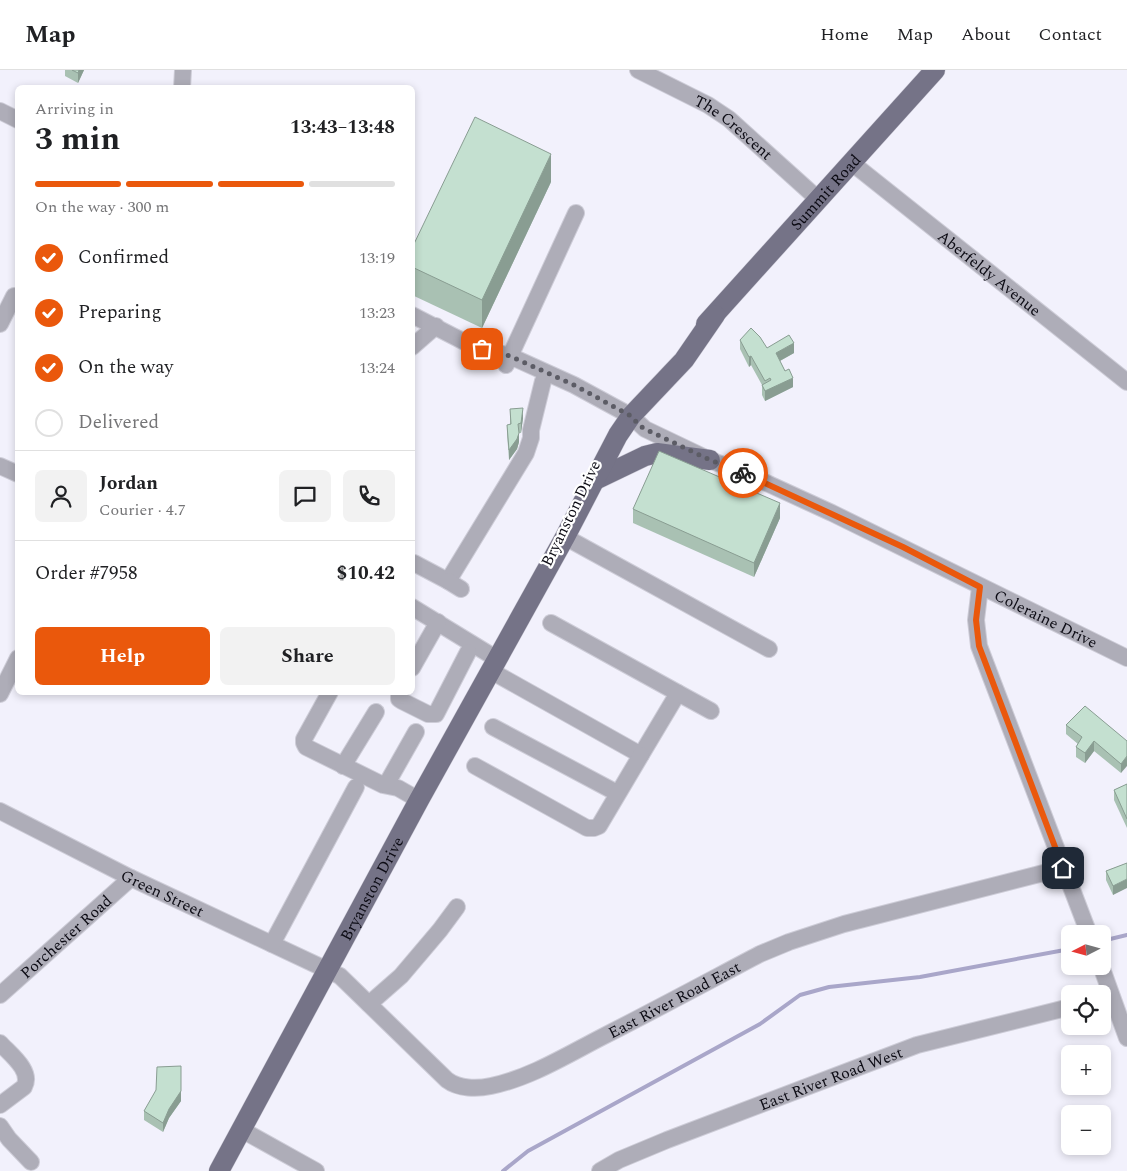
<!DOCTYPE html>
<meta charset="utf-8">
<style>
:root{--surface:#fff;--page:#f2f2f2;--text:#202124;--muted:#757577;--line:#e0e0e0;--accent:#ea580c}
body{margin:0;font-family:Spectral,serif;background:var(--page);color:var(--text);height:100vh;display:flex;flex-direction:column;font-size:19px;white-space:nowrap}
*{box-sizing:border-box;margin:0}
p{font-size:16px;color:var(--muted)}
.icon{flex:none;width:28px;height:28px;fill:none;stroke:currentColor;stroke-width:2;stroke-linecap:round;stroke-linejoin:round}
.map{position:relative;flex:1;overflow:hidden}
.drawer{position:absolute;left:15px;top:15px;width:400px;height:610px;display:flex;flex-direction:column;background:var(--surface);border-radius:8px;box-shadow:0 2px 8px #0003}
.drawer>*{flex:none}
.needle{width:32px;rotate:264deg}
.buttons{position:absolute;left:1061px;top:855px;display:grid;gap:10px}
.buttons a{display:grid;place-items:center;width:50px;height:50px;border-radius:8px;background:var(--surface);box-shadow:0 2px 8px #0003;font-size:25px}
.pin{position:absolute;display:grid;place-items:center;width:42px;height:42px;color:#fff;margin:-21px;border-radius:10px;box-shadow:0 2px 8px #0006}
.courier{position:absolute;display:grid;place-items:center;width:50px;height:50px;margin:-25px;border:4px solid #ea580c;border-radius:50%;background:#fff;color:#222;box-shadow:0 1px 6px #0007}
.overview em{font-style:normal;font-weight:700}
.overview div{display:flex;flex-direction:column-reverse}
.overview{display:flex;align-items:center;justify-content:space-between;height:85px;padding:0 20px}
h1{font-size:32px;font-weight:700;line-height:38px}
.bar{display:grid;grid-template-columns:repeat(4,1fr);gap:8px 5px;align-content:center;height:60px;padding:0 20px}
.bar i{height:6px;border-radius:4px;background:var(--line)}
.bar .selected{background:var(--accent)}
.bar p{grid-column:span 4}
.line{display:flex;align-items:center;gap:12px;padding:0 20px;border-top:1px solid var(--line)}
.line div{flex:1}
.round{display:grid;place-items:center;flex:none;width:52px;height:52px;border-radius:8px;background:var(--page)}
ol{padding:0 20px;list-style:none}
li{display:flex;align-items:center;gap:15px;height:55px}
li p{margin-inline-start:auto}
li .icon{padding:5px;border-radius:50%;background:var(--accent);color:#fff;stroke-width:4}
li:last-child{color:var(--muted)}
li i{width:28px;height:28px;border:2px solid var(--line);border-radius:50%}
.primary-button{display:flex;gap:10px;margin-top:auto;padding:10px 20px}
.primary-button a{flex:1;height:58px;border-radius:8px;background:var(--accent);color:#fff;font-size:20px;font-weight:700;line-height:58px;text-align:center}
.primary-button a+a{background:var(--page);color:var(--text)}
header{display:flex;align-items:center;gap:30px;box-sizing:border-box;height:70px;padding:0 25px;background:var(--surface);border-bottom:1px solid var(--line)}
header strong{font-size:24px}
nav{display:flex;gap:28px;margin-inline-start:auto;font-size:18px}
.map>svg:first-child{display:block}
</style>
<header>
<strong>Map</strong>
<nav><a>Home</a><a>Map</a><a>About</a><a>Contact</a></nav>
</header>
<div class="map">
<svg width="1127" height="1101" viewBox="0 0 1127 1101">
<rect width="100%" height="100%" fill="#f2f1fc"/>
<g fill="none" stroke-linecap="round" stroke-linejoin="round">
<g stroke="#a9a6c9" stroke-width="4">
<path d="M1102 871 1127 865"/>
<path d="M503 1101 528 1081 760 954 800 925 829 917 920 907 1070 879"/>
</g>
<g stroke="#cdccd7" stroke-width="18">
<g id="minor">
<path id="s1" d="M638 0 708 35 729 49 819 130"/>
<path d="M182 18 183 0"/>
<path d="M0 41 18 50"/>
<path id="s2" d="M852 93 1127 312"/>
<path d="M412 245 488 284"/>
<path d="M0 254 14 226"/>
<path d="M412 277 436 256"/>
<path id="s3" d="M479 278 510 286 574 315 631 346 645 359 710 390 749 405 832 443 1127 588"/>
<path d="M506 295 576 143"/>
<path d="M0 396 18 404"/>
<path d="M565 467 769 579"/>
<path d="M414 493 448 511 526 383 531 368V360L543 311"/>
<path d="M448 511 461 519"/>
<path d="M980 517 976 550 979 576 1089 864"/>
<path d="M412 537 497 589"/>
<path d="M412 598 438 552"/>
<path d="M491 601 641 685 678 623 551 553"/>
<path d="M330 622 304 669V673L306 677 383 715 398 718 419 730"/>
<path d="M399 622V629L402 631 428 644H436L468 582"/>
<path d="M678 623 711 641"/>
<path d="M0 624 18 588"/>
<path d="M493 657 617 723"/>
<path d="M343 696 376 642"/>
<path d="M475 696 587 758H594L599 756 641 685"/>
<path d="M386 715 416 662"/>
<path id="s4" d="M0 741 131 808 340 906 447 1010C459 1019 477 1019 491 1016 530 1008 567 985 602 967 655 940 707 912 760 884L789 872 844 854 1063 798"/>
<path d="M272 874 356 717"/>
<path d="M1101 896 1127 968"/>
<path id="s5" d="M0 925 131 808"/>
<path d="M369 934 401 906 440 860 457 837"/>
<path d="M0 973C10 984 33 1001 24 1017L0 1035"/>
<path d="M0 1056 9 1069 31 1092"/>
<path d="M242 1060 316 1101"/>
<path id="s6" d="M600 1101 619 1090 667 1070 917 975 1070 937"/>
</g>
</g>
<g stroke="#cdccd7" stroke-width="21">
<g id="major">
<path id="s7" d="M706 254 935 0"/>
<path d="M593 411 645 386 657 383 710 390"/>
<path id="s8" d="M219 1101 419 730 565 467 618 365 631 346 684 290 715 245"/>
</g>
</g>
<use href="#minor" stroke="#aeadb8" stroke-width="16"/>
<use href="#major" stroke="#757387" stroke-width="20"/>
</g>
<g fill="#a9c1b3">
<path d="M65 0H84L78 13 65 6Z"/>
<path d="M551 112 482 258 412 225V197Z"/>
<path d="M740 270 767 278 794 283 780 291 793 317 765 331 762 325V315L751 295 749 297 740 279Z"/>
<path d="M510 339 523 348 521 363H519V372L517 379 509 390 507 364V355H510Z"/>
<path d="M633 439 780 448 754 507 633 453Z"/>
<path d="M1066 655 1127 671 1121 703 1094 681 1085 693 1076 687V677L1078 674 1066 664Z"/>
<path d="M1127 714V758L1114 730V720Z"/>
<path d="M1127 793 1113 825 1106 810V801Z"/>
<path d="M181 996V1031L169 1048 163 1062 144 1050V1041Z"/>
</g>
<g fill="#899d92">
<path d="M79 0H84L78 13V3Z"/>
<path d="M551 84V112L482 258V230Z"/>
<path d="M794 273V283L776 293V283Z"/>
<path d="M751 286V295L749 297V287Z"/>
<path d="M793 308V317L765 331V321Z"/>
<path d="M523 338V348L521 363V353Z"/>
<path d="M519 363V372L517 379 509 390V380Z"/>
<path d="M780 433V448L754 507V493Z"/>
<path d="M1094 671V681L1085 693V683Z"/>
<path d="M1127 686V696L1121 703V694Z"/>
<path d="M1127 809V818L1113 825V816Z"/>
<path d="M181 1021V1031L169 1048 163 1062V1053L169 1039Z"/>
</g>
<g fill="#c4e0d0" stroke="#899d92">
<path d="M72 0H79L78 3Z"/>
<path d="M475 47 551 84 482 230 412 197V178Z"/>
<path d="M751 258 760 267 767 278 789 265 794 273 776 283 785 301 789 299 793 308 765 321 762 315 771 310 770 308 765 311 751 286 749 287 740 270Z"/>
<path d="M523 338 521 353 518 354 519 363 517 369 509 380 507 355 511 354 510 339Z"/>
<path d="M659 381 780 433 754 493 633 439Z"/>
<path d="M1085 636 1127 671V686L1121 694 1094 671 1085 683 1076 677 1082 667 1066 655Z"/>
<path d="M1127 714V749L1114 720Z"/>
<path d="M1127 793V809L1113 816 1106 801Z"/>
<path d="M181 996V1021L169 1039 163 1053 144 1041 156 1020 157 997Z"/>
</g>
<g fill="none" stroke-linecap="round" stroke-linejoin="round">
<path stroke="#5c5c65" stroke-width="5" stroke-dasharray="0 9" d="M482 279 510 286 574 315 631 346 640 356 645 359 710 390 743 403"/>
<path stroke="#ea580c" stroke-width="6" d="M743 403 903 477 980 517 976 550 979 576 1063 798"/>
</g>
<g text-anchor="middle" stroke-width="4.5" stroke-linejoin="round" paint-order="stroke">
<g font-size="16" fill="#0c0b14" stroke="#fff">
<text dy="6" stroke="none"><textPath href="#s1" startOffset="112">The Crescent</textPath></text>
<text dy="6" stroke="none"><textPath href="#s7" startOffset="178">Summit Road</textPath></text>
<text dy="6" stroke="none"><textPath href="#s2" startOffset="176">Aberfeldy Avenue</textPath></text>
<text transform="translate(570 443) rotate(-64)" y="6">Bryanston Drive</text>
<text dy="6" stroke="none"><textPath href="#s3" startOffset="630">Coleraine Drive</textPath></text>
<text dy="6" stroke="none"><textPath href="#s8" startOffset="321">Bryanston Drive</textPath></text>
<text dy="6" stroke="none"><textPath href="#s4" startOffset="182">Green Street</textPath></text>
<text dy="6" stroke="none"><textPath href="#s5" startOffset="88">Porchester Road</textPath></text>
<text dy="6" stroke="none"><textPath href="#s4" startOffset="776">East River Road East</textPath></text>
<text dy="6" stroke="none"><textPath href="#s6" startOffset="249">East River Road West</textPath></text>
</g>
</g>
</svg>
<div class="buttons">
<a><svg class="needle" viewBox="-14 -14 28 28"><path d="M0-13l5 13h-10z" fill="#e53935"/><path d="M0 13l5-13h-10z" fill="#757577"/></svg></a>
<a><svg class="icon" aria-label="locate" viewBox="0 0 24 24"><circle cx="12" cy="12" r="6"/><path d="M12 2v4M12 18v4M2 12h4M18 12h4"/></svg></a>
<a>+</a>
<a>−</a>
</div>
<div class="pin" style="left:482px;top:279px;background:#ea580c"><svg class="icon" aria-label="bag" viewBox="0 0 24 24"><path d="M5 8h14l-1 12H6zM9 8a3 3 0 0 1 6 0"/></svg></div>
<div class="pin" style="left:1063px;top:798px;background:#1f2937"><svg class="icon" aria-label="home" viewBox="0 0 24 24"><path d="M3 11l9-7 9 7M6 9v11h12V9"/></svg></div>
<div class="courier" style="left:743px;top:403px"><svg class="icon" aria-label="bike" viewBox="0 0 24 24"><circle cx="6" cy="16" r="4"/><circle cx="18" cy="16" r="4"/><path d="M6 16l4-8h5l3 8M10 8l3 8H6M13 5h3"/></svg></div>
<section class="drawer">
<div class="overview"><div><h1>3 min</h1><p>Arriving in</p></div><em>13:43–13:48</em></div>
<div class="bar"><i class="selected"></i><i class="selected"></i><i class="selected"></i><i></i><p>On the way · 300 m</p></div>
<ol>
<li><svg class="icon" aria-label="check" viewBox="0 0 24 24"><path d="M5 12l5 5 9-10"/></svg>Confirmed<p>13:19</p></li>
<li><svg class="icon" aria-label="check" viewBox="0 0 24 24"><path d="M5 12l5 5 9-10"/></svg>Preparing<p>13:23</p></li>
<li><svg class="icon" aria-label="check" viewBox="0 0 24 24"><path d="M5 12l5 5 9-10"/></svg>On the way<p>13:24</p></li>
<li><i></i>Delivered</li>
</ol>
<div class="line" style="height:90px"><a class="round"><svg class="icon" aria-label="person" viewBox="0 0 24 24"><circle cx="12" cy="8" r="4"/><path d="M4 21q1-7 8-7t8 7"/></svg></a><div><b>Jordan</b><p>Courier · 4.7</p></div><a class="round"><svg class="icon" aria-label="chat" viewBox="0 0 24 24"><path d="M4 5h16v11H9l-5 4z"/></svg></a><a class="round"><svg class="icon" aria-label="phone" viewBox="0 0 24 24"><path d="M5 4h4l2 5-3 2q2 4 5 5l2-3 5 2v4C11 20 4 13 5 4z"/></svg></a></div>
<div class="line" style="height:65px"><div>Order #7958</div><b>$10.42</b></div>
<div class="primary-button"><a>Help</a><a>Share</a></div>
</section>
</div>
